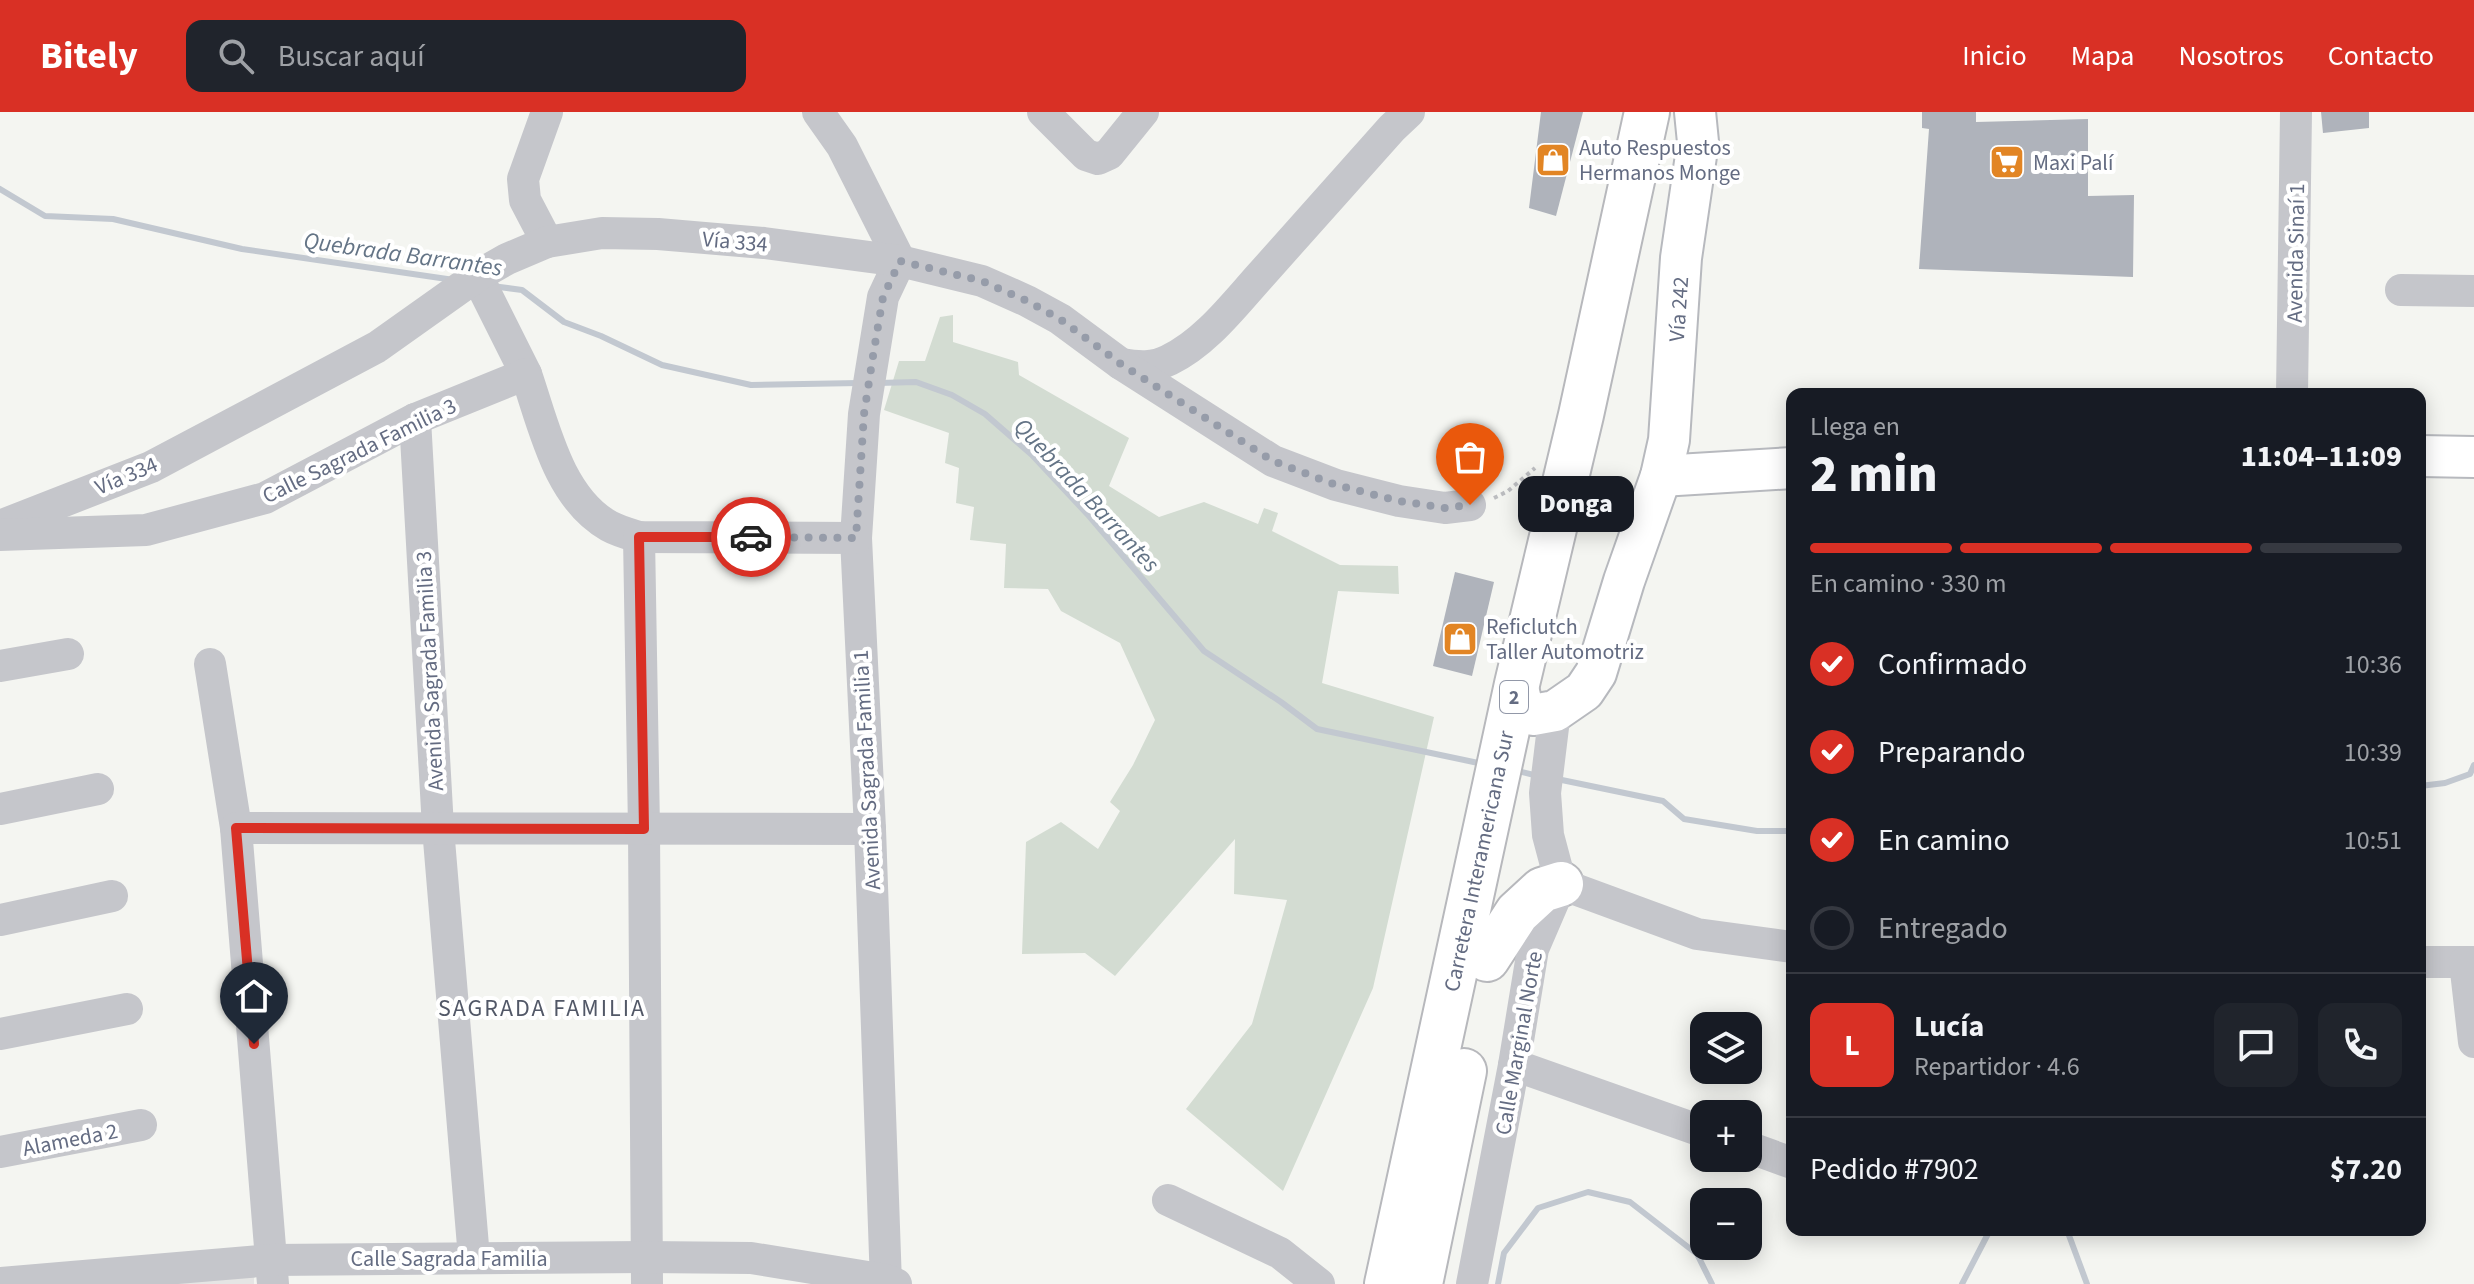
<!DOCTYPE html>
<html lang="es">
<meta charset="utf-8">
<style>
:root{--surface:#171b24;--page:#20242c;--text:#f1f3f6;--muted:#9ea1a6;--line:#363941;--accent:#d93025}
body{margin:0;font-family:"Source Sans 3",sans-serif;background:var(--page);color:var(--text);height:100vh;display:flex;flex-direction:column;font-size:30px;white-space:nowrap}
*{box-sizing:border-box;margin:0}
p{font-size:26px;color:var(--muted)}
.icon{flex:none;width:44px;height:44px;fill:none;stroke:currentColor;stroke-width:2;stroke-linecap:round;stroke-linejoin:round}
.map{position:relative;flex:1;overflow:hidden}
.panel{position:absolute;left:1786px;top:276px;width:640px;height:848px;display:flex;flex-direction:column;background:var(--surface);border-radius:16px;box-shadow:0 4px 20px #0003}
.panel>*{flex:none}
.tools{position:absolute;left:1690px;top:900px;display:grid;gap:16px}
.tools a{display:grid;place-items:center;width:72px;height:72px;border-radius:16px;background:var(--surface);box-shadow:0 4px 20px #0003;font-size:40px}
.pin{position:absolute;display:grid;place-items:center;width:68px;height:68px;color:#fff;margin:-82px -34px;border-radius:50% 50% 50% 0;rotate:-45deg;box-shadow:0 0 8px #0007}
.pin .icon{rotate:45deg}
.courier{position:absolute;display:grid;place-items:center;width:80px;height:80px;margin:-40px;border:6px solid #d93025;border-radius:50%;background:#fff;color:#222;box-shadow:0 2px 10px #0007}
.bubble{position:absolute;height:56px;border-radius:16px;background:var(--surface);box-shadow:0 4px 20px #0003;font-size:26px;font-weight:800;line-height:56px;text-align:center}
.summary em{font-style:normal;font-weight:800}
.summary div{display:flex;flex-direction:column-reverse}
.summary{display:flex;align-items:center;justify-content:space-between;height:136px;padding:0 24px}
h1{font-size:52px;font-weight:800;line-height:60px}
.bar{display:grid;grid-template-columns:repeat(4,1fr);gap:12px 8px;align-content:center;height:96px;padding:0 24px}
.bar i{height:10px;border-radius:6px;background:var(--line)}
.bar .current{background:var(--accent)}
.bar p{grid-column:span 4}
.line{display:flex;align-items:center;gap:20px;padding:0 24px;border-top:2px solid var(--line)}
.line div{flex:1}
.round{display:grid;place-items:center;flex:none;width:84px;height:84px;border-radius:16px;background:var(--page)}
ol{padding:0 24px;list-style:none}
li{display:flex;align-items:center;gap:24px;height:88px}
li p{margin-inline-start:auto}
li .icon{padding:8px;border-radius:50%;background:var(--accent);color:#fff;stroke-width:4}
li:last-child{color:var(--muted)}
li i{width:44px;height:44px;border:4px solid var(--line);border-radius:50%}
header{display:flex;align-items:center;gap:48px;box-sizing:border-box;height:112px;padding:0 40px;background:var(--accent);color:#fff}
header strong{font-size:38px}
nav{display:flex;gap:44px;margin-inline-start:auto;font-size:28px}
.search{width:560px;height:72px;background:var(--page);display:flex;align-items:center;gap:20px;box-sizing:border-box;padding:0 28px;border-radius:16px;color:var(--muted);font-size:30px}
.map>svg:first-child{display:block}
</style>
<header>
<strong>Bitely</strong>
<div class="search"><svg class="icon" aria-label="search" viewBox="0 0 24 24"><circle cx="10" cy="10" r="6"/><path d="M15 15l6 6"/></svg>Buscar aquí</div>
<nav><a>Inicio</a><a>Mapa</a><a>Nosotros</a><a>Contacto</a></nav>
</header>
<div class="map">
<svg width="2474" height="1172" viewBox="0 0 2474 1172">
<rect width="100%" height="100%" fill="#f4f5f1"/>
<path fill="#e5e5e4" d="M254 1163V1172H152Z"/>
<path fill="#d3dcd2" d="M953 203V230L1018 250 1019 263 1129 326 1109 374 1159 405 1204 390 1258 412 1264 396 1278 401 1272 419 1340 453 1398 454 1399 482 1338 479 1322 571 1434 605 1373 876 1283 1079 1186 997 1252 912 1287 788 1234 782 1235 727 1115 864 1085 841 1022 842 1026 730 1061 710 1098 737 1120 699 1110 690 1133 653 1155 608 1120 531 1061 499 1048 477 1004 476 1006 432 970 428 974 395 956 391 959 356 945 351 949 321 884 298 899 249H925L940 205Z"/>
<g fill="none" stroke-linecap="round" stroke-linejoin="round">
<g stroke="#c2c8d0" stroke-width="6">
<path d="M0 77 45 104 113 107 242 137 454 168"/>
<path d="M492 174 522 178 564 210 601 224 662 253 751 273 859 271"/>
<path d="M878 271 916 270 952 283 985 302 1032 343 1089 404 1204 539 1281 590 1317 617 1483 652"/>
<path d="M1514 658 1538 664"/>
<path d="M1557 667 1663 689 1684 707 1757 719H1792"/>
<path d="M2420 674 2445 671 2470 662 2474 653"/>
<path d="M2067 1118 2087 1172"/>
<path d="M1498 1172 1504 1141 1538 1096 1588 1080 1630 1090 1697 1142 1712 1172"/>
<path d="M1962 1172 1990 1118"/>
</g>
</g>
<g fill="#afb3bb">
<path d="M1541 0H1583L1556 104 1529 96Z"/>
<path d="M1922 0H1976V10L2088 7V84L2134 83 2133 165 1919 157 1929 17 1922 16Z"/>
<path d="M2321 0H2369V16L2323 21Z"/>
<path d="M1455 460 1494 470 1472 564 1433 554Z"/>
</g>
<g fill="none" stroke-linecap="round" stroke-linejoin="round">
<g stroke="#b7b9be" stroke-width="44">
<g id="major">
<path d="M2420 344 2474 345"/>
<path d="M1661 364 1792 356"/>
<path d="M1517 572 1523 596 1528 601 1533 603 1555 599 1584 579 1596 561 1624 469 1661 364 1669 328 1681 146 1698 30 1695 0"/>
</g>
</g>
<g stroke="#b7b8bc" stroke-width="48">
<g id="highway">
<path d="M1487 847 1517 801 1542 778 1561 772"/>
<path d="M1387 1172 1517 572 1581 303 1647 0"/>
<path d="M1420 1172 1464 959"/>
</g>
</g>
<path stroke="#bcbdc0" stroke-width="4" stroke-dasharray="4 4" stroke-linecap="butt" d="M1494 386 1508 379 1535 356"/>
<g stroke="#c5c6cb" stroke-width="32">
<path d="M818 0 842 34 900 149 883 185 864 302 856 426 870 717 886 1172"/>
<path d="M1043 0 1086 43 1098 47 1109 42 1143 0"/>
<path d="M547 130 525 88 523 67 547 0"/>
<path d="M477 164 526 262"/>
<path d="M2401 178 2474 179"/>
<path d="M1121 252C1139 255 1153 256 1169 248 1205 231 1234 193 1260 164 1304 115 1348 66 1392 16L1409 0"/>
<path d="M2292 282 2296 0"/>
<path d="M415 307 438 716 474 1146"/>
<path d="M0 414 151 355 377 235 477 164 507 147 547 130 602 121 658 122 764 131 900 149 982 169 1027 189 1060 207 1121 252 1273 349 1336 373 1399 389 1445 396 1470 393"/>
<path d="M0 423 146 418 265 386 415 307 526 262C544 314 558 385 609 414 618 419 629 422 639 425L856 426"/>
<path d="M639 425 644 717 647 1172"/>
<path d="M210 552 236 716 273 1172"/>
<path d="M0 554 68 542"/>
<path d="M0 697 98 677"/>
<path d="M236 716 870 717"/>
<path d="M1561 772 1697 822 1792 835"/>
<path d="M0 808 112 784"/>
<path d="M2420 850H2474"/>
<path d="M2465 850 2474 930"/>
<path d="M0 922 127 897"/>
<path d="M1514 953 1704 1020"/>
<path d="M1748 1035 1792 1051"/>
<path d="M0 1040 141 1013"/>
<path d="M1168 1088 1280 1141 1319 1172"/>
<path d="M0 1171 272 1148 646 1145 751 1146 886 1168 896 1172"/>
<path d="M1472 1172 1514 953 1533 837 1561 772 1548 723 1545 681 1555 599"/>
</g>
<use href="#major" stroke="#fff" stroke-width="40"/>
<use href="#highway" stroke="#fff" stroke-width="44"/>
</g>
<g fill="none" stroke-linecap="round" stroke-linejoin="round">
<path stroke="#969ca9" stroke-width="8" stroke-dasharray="0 14.4" d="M751 425 856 426 864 302 873 244 883 185 900 149 982 169 1027 189 1060 207 1121 252 1273 349 1336 373 1399 389 1445 396 1470 393"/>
<path stroke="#d93025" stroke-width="10" d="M254 932 236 716 644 717 639 425H751"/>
</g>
<defs>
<g id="shop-square" transform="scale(1.8)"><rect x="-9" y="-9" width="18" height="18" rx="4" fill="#e28524" stroke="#fff"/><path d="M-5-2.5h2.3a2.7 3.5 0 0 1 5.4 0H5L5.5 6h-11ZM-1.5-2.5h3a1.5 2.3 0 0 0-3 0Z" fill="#fff"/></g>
<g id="supermarket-square" transform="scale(1.8)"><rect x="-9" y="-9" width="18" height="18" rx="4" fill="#e28524" stroke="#fff"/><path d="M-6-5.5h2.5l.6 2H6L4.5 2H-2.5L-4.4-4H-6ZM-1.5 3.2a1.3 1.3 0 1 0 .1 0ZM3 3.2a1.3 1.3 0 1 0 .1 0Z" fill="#fff"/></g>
</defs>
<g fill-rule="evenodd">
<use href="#shop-square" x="1553" y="48"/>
<use href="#supermarket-square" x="2007" y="50"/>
<use href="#shop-square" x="1460" y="527"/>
</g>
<g text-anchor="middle" stroke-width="8" stroke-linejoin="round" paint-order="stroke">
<rect fill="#fff" stroke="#9298a8" stroke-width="2" x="1500" y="569" width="28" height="32" rx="6"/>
<g font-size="20" font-weight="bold" fill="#646c82">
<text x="1514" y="592">2</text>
</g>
<g font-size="22" fill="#646c82" stroke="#fff" text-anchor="start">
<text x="1579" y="43">Auto Respuestos<tspan x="1579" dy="25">Hermanos Monge</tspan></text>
<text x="2033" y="58">Maxi Palí</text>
<text x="1486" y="522">Reficlutch<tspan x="1486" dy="25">Taller Automotriz</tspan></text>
</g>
<g font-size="22" fill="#646c82" stroke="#fff">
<text transform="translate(735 129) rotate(5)" y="8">Vía 334</text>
<text transform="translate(2295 141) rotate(-89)" y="8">Avenida Sinaí 1</text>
<text transform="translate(1678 197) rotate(-86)" y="8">Vía 242</text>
<text transform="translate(359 338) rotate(-26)" y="8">Calle Sagrada Familia 3</text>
<text transform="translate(126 363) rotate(-23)" y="8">Vía 334</text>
<text transform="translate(429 559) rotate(-93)" y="8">Avenida Sagrada Familia 3</text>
<text transform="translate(866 658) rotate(-93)" y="8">Avenida Sagrada Familia 1</text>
<text transform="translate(1478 749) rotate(-78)" y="8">Carretera Interamericana Sur</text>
<text transform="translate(1518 931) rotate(-80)" y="8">Calle Marginal Norte</text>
<text transform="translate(70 1027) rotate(-11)" y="8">Alameda 2</text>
<text x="449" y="1154">Calle Sagrada Familia</text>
</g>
<g font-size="24" font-style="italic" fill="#647486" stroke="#fff">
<text transform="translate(403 142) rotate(8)" y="8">Quebrada Barrantes</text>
<text transform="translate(1087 383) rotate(47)" y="8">Quebrada Barrantes</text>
</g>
<g font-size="24" letter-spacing="2" fill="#525867" stroke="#fff">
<text x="542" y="904">SAGRADA FAMILIA</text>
</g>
</g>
</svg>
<div class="tools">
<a><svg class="icon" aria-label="layers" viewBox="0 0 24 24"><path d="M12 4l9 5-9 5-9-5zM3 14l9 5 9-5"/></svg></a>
<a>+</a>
<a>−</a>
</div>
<div class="pin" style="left:1470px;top:393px;background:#ea580c"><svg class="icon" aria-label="bag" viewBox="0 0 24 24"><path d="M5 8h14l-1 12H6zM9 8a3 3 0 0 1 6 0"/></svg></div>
<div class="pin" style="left:254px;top:932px;background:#1f2937"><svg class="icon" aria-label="home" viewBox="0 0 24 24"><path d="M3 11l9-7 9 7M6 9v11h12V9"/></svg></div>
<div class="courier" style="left:751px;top:425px"><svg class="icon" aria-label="car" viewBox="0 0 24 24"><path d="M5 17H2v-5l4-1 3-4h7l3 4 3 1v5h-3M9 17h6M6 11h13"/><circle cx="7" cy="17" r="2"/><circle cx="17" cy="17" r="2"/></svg></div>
<div class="bubble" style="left:1518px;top:364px;width:116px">Donga</div>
<section class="panel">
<div class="summary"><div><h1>2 min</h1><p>Llega en</p></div><em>11:04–11:09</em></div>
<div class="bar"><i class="current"></i><i class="current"></i><i class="current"></i><i></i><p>En camino · 330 m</p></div>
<ol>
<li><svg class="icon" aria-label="check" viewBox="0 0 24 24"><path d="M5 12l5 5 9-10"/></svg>Confirmado<p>10:36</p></li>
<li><svg class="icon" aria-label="check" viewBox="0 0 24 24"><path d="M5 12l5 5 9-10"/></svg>Preparando<p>10:39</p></li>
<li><svg class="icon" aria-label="check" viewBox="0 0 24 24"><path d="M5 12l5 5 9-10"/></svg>En camino<p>10:51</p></li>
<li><i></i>Entregado</li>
</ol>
<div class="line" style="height:144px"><b class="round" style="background:var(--accent);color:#fff">L</b><div><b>Lucía</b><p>Repartidor · 4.6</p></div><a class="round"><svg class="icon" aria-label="chat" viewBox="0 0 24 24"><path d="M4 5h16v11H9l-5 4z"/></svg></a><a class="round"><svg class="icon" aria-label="phone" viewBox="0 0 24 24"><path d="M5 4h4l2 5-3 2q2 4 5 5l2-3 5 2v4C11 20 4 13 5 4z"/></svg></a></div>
<div class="line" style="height:104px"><div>Pedido #7902</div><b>$7.20</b></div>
</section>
</div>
